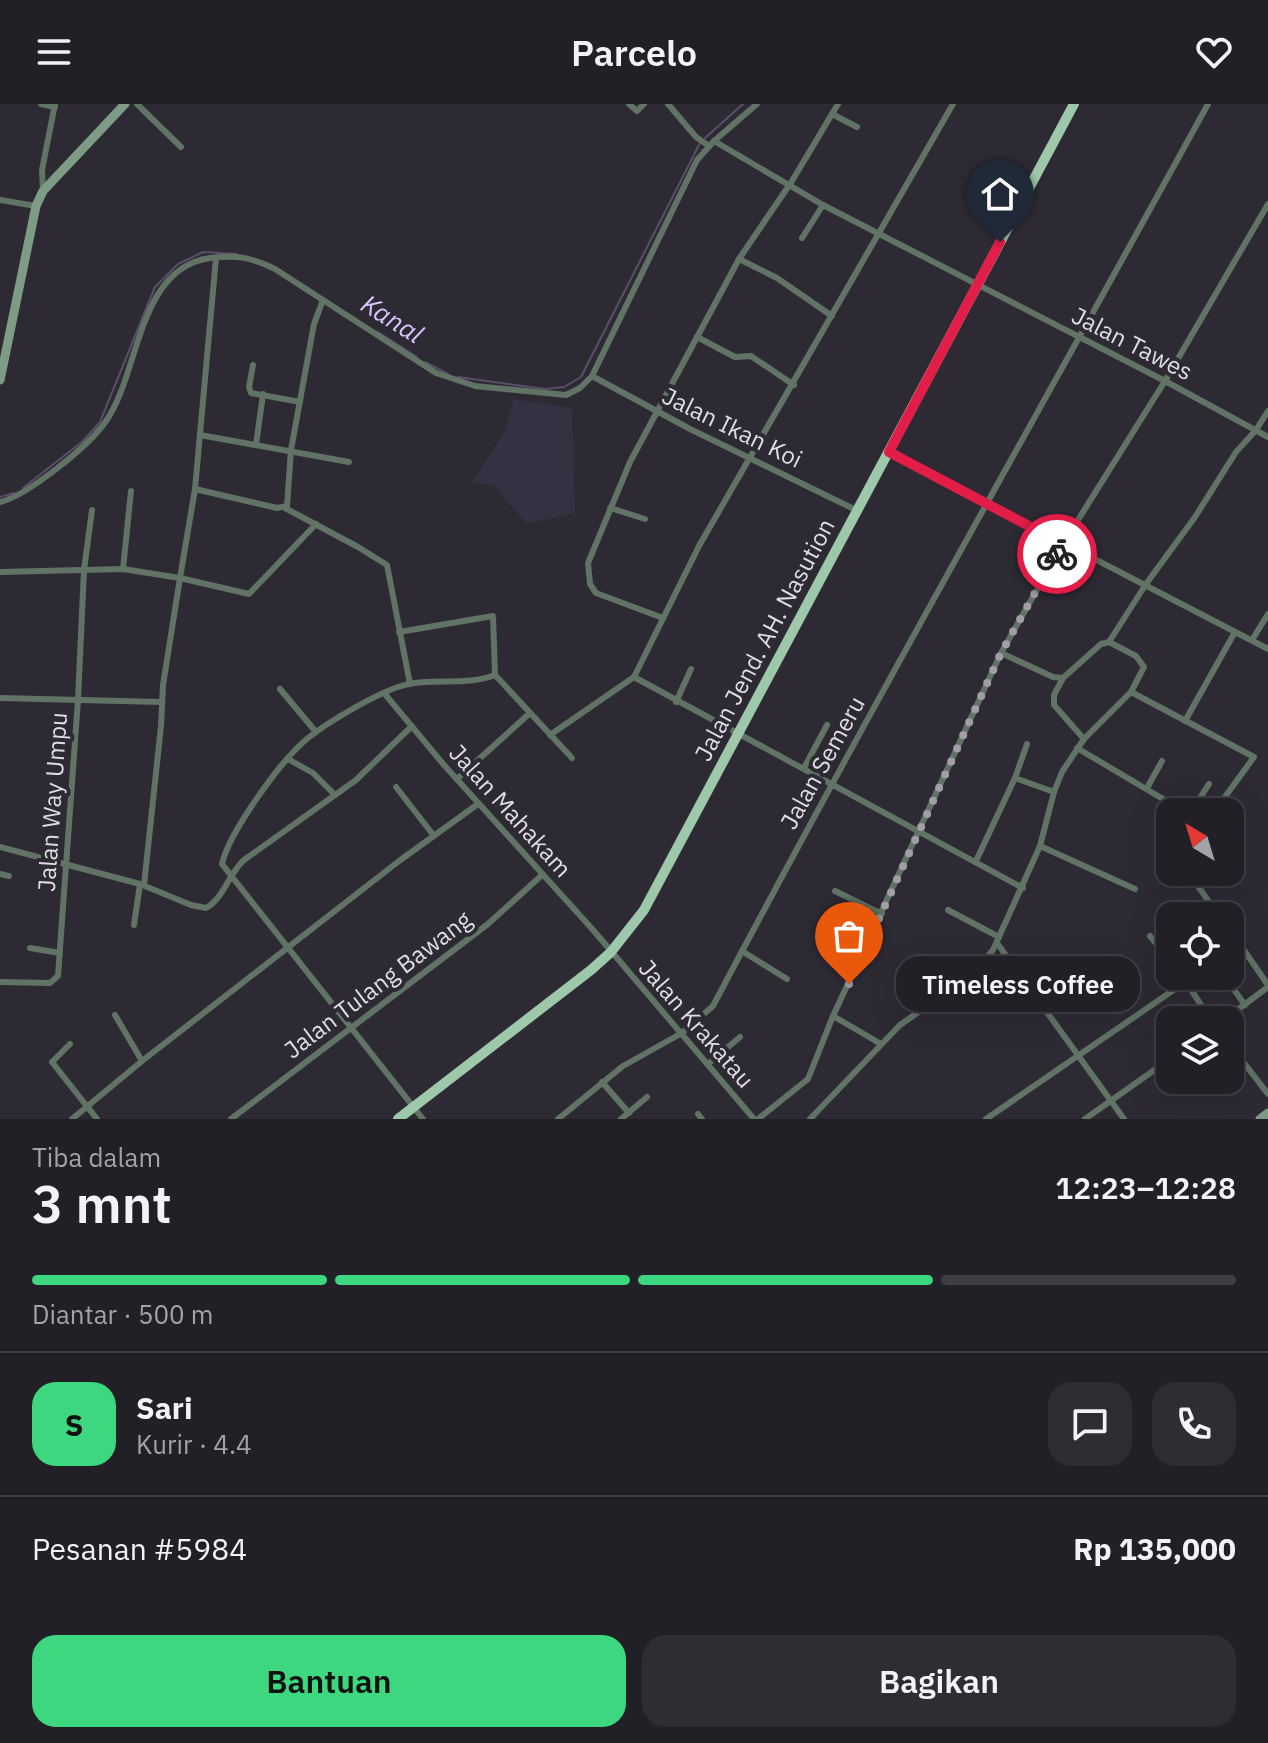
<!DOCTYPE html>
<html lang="id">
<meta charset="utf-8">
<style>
:root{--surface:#222027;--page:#2e2d33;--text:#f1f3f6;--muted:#a2a3a7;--line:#3f3e44;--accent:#3cd77e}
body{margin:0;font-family:"IBM Plex Sans",sans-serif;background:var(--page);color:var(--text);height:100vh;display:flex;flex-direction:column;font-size:30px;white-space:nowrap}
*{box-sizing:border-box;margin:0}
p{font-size:26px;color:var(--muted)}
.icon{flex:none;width:44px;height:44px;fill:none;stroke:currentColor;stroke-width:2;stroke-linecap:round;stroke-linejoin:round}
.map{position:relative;height:1015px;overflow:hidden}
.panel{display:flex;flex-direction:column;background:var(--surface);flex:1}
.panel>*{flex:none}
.needle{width:52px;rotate:322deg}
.tools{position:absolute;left:1156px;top:694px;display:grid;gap:16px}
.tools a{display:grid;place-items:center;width:88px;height:88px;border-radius:16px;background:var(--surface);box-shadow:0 8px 32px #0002,0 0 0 2px var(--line);font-size:40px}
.pin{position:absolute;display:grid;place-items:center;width:68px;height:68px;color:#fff;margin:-82px -34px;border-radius:50% 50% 50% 0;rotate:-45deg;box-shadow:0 0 8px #0007}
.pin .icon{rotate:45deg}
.courier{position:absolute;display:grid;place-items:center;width:80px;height:80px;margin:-40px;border:6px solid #e11d48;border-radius:50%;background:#fff;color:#222;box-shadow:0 2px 10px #0007}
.bubble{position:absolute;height:56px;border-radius:24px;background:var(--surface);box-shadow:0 8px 32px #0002,0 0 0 2px var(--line);font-size:26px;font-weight:600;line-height:56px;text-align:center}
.head em{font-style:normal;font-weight:600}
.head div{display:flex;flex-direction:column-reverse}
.head{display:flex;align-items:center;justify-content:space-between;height:136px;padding:0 32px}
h1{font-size:52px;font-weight:600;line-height:60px}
.bar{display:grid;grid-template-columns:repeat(4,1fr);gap:12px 8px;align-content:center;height:96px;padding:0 32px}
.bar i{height:10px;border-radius:6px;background:var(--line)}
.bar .on{background:var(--accent)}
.bar p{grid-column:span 4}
.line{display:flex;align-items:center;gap:20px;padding:0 32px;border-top:2px solid var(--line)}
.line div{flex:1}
.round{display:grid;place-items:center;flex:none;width:84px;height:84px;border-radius:24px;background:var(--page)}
.action{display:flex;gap:16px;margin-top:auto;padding:16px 32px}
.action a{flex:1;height:92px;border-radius:24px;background:var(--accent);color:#111;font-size:32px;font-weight:600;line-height:92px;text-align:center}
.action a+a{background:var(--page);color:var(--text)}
header{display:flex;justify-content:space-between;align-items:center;height:104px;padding:0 32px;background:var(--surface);font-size:36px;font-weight:600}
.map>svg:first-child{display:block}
</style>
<header><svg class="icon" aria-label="menu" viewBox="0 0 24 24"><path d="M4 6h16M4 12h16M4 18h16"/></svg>Parcelo<svg class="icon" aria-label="heart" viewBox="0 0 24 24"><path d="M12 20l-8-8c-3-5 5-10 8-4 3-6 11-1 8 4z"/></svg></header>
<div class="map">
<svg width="1268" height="1015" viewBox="0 0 1268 1015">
<rect width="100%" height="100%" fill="#2d2a34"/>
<path fill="#363142" d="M513 295 572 304 575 409 527 420 493 381 472 379 506 325Z"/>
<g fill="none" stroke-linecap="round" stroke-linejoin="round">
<g stroke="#594f6a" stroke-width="2">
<path d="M705 34 743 0"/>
<path d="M378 228 417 253"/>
<path d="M425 258 448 270"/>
<path d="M458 273 545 285 564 283 581 273 700 39"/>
<path d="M23 384 83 337 100 318 155 183 178 160 203 148 237 150"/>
<path d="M0 393 14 389"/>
</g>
<g stroke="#607365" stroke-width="6">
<path d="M41 0 55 3"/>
<path d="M137 0 181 43"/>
<path d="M629 0 637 7 644 0"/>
<path d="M668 0 696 33 709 42"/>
<path d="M757 0 714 37 823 101 1165 277 1268 333"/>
<path d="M832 10 857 23"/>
<path d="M43 87 42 66 55 0"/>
<path d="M0 96 36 102"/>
<path d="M802 134 823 101"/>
<path d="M739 155 777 174 832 212"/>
<path d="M697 233 735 253 751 252 794 281"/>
<path d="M253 261 249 283 251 289 300 298"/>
<path d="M592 272 690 325 858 407"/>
<path d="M200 331 349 358"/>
<path d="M256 341 263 290"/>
<path d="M889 348 1268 545"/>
<path d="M195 385 277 404 287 402 291 346 314 220 323 196"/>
<path d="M0 398C27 392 90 341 106 317 140 269 137 164 210 154 238 151 250 153 275 165L436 269 475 282 566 291 580 284 592 272 697 56 714 37"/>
<path d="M285 404 358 443 387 461 410 580"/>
<path d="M610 404 645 415"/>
<path d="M123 465 131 387"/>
<path d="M0 468 123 465 180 474 195 385 216 154"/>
<path d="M663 514 596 489 590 480 588 459 630 358 739 155 792 77 838 0"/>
<path d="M399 528 493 512 495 571 572 654"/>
<path d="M1252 536 1268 510"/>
<path d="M1001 549 1053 573 1063 574 1101 540 1109 538"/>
<path d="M634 573 1023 784"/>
<path d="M1063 574 1054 591V601L1084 635"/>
<path d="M280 585 316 628"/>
<path d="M1131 588 1254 653 1214 708"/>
<path d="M384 589 444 661 594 827 754 1015"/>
<path d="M0 594 161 598"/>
<path d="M676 598 691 565"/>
<path d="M1185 617 1235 528"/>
<path d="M550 631 634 573 699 442 953 0"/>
<path d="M1077 644 1185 708"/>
<path d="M288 655 313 669 335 691"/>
<path d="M804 664 827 621"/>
<path d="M1015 674 1054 688"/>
<path d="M457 675 530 609"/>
<path d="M396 683 434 732"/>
<path d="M1147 684 1162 657"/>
<path d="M1191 708 1209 680"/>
<path d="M1170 738V743"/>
<path d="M1040 742 1135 785"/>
<path d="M0 743 140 780 191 801 206 804C224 794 229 769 244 756L356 676 412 622"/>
<path d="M976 757 1015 674 1027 640"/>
<path d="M1188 768 1219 812"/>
<path d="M0 770 9 772"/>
<path d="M144 781 161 622 163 581 180 474 249 490 316 420"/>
<path d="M835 787 882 810"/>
<path d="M948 806 999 833"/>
<path d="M134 821 140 780"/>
<path d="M1230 826 1268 881"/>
<path d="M1150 832 1170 857"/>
<path d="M997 839 1124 1015"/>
<path d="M30 844 60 849"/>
<path d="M742 847 787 875"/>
<path d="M1182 872 1211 916"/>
<path d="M1225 873 1245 901"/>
<path d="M0 878 50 879 58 872 78 596 84 466 92 406"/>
<path d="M1046 908 1083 885 1130 862"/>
<path d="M115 911 142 957"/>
<path d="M833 912 881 940"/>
<path d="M1224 916 1268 883"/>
<path d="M70 940 52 958 97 1015"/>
<path d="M1230 941 1268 990"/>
<path d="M708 960 740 933"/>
<path d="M602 978 629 1009"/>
<path d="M698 1010 702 1015"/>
<path d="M72 1015 142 957 399 757 478 700"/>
<path d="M231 1015 488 820 542 771"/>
<path d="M423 1015 222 760C229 728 282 655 308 634 328 618 374 591 398 583 430 572 464 583 495 571"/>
<path d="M558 1015 623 962 682 929 713 902C873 599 1043 301 1208 0"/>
<path d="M621 1015 647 993"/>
<path d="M758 1015 808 975 833 912 1001 549 1063 440 1165 277 1268 100"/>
<path d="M810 1015 900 921 974 869 993 846 1040 742 1054 688 1062 668 1084 635 1131 588 1144 563 1136 552 1109 538 1146 480 1195 413 1236 348 1256 326 1268 307"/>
<path d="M986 1015 1194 872"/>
<path d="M1085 1015 1170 955"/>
</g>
<g stroke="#7d9b85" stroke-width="9">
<path d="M0 276 36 102 43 87 125 0"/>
<path d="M1260 1015 1268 1009"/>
</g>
<path stroke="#9dc8a9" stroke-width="10" d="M398 1015 591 866 611 848 644 806 1074 0"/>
</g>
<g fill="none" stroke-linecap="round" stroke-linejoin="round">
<path stroke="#a19ea6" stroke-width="8" stroke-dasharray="0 14.4" d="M849 880 1001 549 1057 450"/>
<path stroke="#e11d48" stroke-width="10" d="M1000 138 889 348 1063 440 1057 450"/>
</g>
<g text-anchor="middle" stroke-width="8" stroke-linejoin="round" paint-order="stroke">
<g font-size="24" fill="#dfdde3" stroke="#2d2a34">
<text transform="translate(1132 240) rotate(27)" y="8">Jalan Tawes</text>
<text transform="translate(732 324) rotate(26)" y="8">Jalan Ikan Koi</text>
<text transform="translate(765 536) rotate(-62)" y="8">Jalan Jend. AH. Nasution</text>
<text transform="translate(823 659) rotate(-61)" y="8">Jalan Semeru</text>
<text transform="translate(53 698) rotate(-86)" y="8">Jalan Way Umpu</text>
<text transform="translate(510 707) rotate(48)" y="8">Jalan Mahakam</text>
<text transform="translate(378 881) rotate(-37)" y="8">Jalan Tulang Bawang</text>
<text transform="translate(696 920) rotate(49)" y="8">Jalan Krakatau</text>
</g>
<g font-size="26" font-style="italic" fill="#d6c5fc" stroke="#2d2a34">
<text transform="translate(392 215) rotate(32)" y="9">Kanal</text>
</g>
</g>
</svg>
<div class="tools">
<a><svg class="needle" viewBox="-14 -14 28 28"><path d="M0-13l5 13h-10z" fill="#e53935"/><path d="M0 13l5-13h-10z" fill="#a2a3a7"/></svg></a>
<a><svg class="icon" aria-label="locate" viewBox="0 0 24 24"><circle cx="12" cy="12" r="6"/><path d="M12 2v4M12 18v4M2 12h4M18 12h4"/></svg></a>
<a><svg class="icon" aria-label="layers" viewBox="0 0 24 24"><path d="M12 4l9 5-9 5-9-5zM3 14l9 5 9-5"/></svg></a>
</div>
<div class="pin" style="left:849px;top:880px;background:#ea580c"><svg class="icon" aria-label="bag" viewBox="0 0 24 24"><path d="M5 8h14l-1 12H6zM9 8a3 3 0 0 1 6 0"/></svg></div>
<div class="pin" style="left:1000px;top:138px;background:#1f2937"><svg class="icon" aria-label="home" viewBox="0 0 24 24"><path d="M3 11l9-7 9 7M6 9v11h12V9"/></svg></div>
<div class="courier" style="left:1057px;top:450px"><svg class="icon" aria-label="bike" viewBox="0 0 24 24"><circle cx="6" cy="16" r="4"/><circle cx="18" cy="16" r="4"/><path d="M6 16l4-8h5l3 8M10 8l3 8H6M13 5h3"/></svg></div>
<div class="bubble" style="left:896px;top:852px;width:244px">Timeless Coffee</div>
</div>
<section class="panel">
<div class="head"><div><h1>3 mnt</h1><p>Tiba dalam</p></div><em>12:23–12:28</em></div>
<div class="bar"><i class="on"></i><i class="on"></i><i class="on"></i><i></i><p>Diantar · 500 m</p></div>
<div class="line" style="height:144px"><b class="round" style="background:var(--accent);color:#111">S</b><div><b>Sari</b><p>Kurir · 4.4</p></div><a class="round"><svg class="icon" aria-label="chat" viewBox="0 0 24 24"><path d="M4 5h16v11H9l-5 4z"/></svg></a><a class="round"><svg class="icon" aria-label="phone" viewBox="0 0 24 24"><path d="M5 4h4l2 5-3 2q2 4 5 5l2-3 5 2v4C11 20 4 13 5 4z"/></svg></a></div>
<div class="line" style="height:104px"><div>Pesanan #5984</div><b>Rp 135,000</b></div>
<div class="action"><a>Bantuan</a><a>Bagikan</a></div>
</section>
